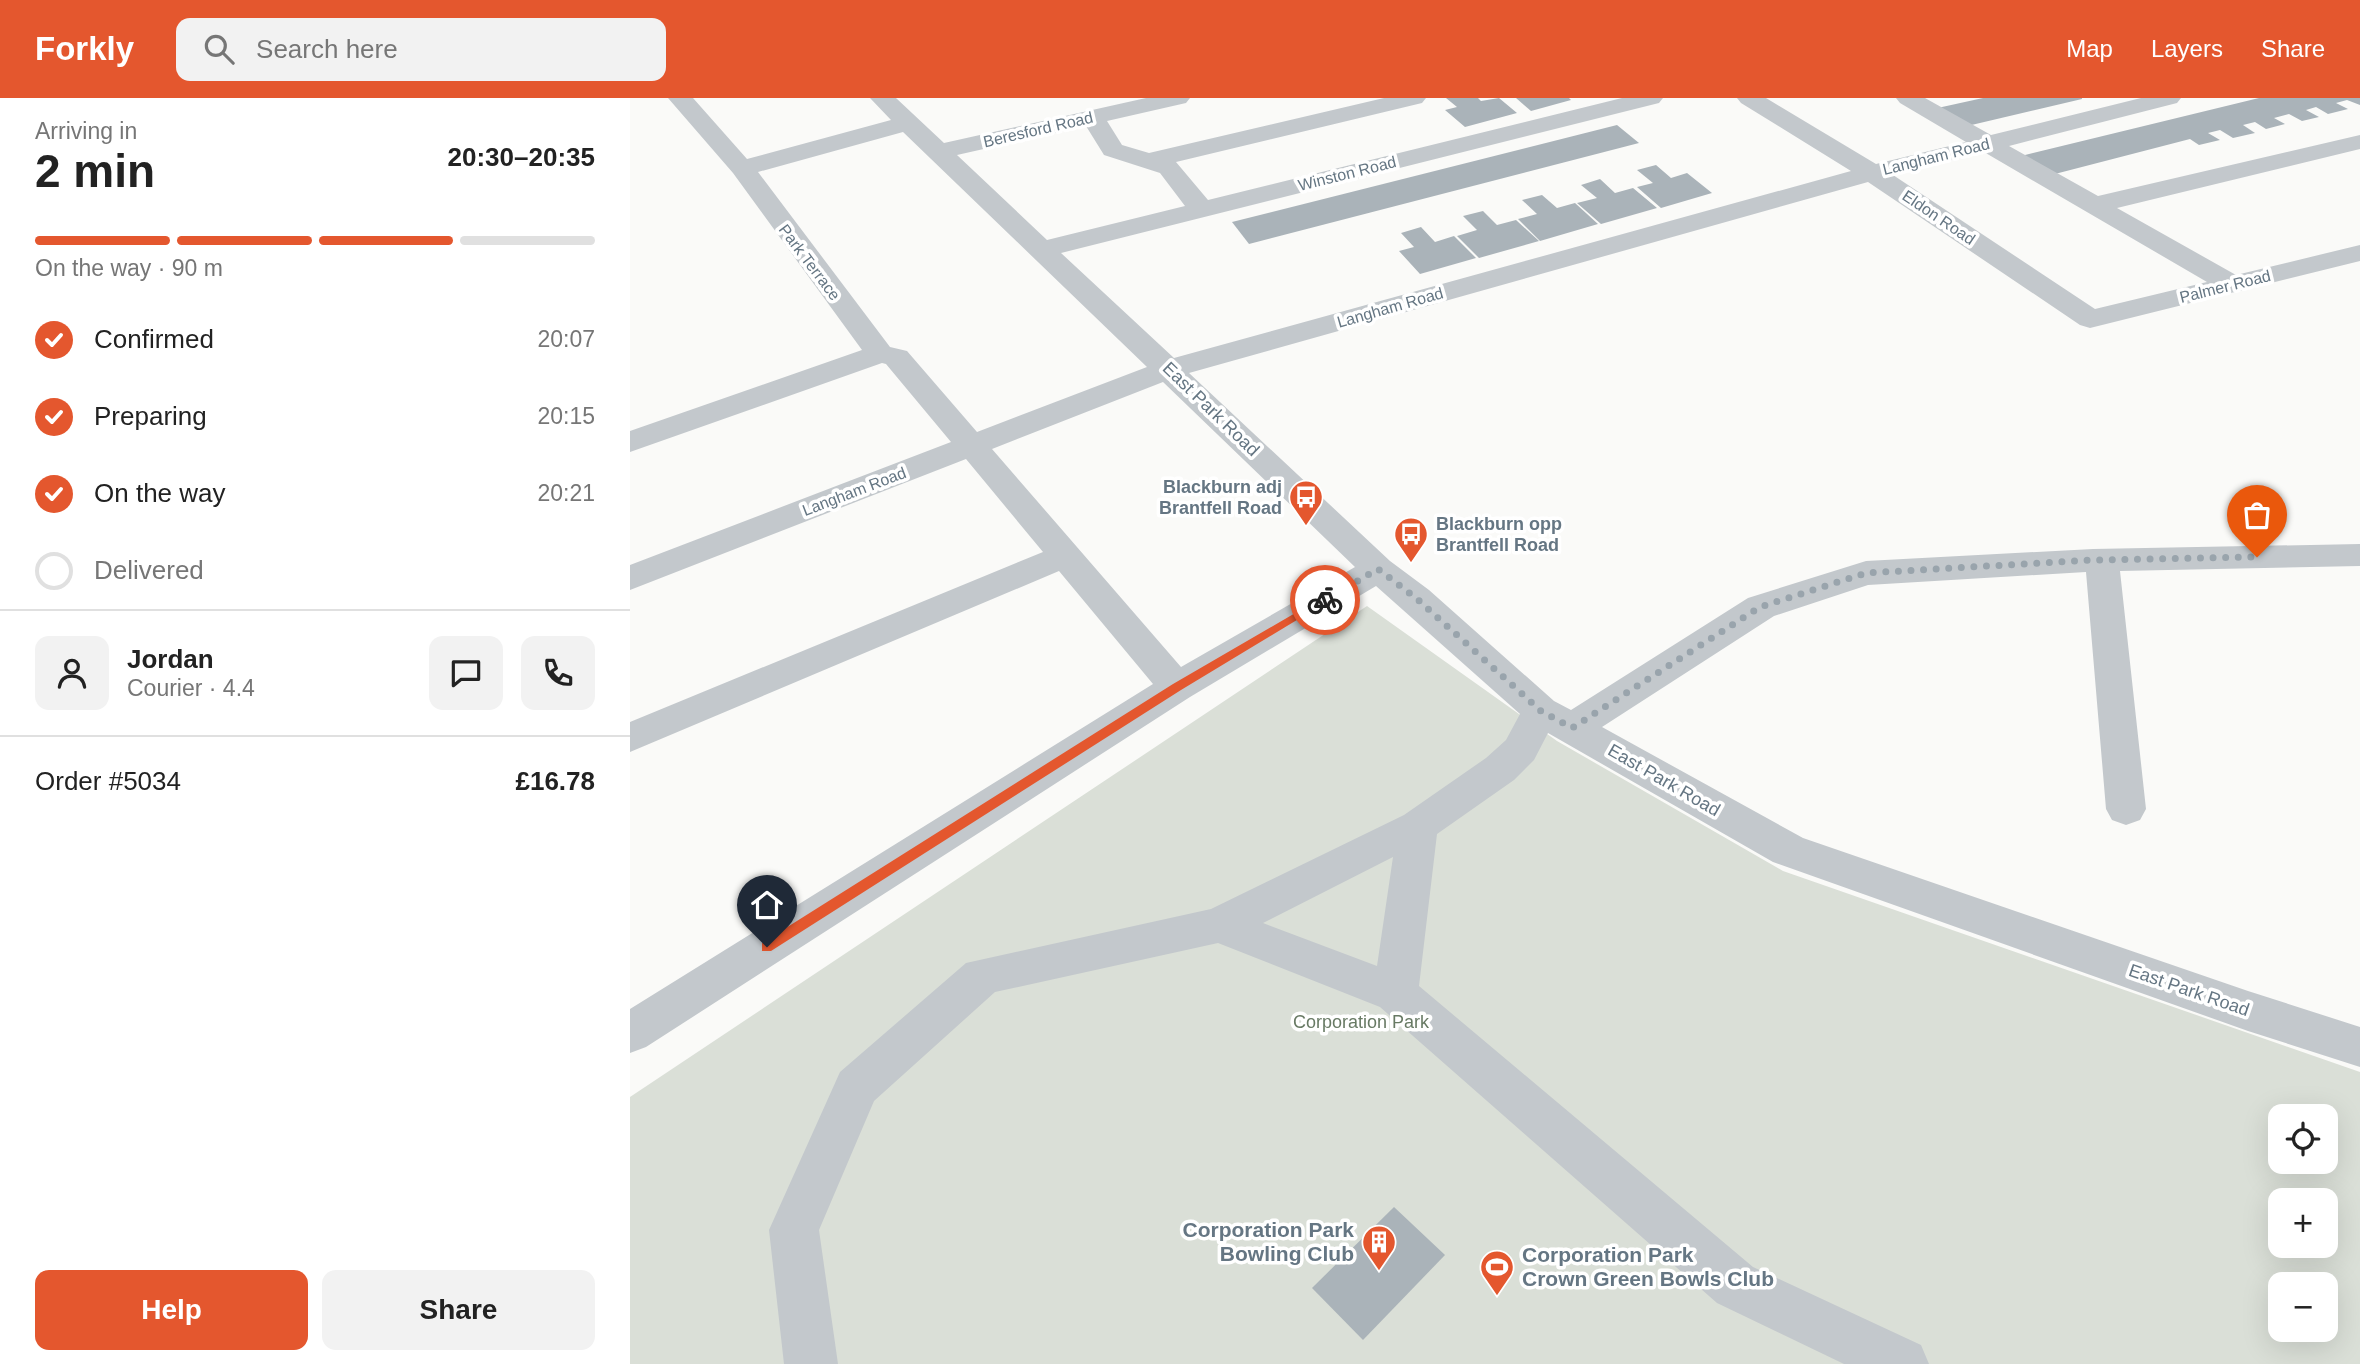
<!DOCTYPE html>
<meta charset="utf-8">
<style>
:root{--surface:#fff;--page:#f2f2f2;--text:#222;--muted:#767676;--line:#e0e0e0;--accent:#e4572e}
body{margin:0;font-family:Arial,sans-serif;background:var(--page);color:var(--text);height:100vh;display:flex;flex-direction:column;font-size:26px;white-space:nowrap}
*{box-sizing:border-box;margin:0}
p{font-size:23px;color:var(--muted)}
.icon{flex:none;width:38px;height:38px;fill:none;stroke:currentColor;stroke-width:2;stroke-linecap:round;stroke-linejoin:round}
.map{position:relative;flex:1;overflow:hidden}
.sheet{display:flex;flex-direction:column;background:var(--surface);width:630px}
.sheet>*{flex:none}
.controls{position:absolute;left:1638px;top:1006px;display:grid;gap:14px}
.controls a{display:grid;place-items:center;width:70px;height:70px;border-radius:14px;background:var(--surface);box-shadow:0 7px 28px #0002;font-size:35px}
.pin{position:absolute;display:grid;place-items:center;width:60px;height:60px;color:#fff;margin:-72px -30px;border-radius:50% 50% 50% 0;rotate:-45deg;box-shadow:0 0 7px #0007}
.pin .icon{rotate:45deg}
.courier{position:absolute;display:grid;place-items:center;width:70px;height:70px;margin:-35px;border:5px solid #e4572e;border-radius:50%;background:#fff;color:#222;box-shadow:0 2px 9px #0007}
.head em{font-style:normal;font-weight:800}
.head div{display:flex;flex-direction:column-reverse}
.head{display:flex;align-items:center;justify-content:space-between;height:119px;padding:0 35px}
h1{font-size:46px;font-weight:800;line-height:52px}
.bar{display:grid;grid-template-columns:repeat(4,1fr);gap:10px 7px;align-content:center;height:84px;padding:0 35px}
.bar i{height:9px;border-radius:5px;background:var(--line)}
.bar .active{background:var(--accent)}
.bar p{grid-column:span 4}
.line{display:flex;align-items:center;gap:18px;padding:0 35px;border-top:2px solid var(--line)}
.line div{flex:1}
.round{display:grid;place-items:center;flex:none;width:74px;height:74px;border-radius:14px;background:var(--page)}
ol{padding:0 35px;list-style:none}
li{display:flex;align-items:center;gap:21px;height:77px}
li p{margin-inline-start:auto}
li .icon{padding:7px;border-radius:50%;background:var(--accent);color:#fff;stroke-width:4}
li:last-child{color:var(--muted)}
li i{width:38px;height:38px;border:4px solid var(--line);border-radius:50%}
.primary-button{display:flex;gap:14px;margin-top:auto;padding:14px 35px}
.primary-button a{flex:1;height:80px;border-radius:14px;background:var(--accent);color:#fff;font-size:28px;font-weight:800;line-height:80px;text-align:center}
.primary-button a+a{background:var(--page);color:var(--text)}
header{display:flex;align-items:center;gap:42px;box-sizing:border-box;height:98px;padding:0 35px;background:var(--accent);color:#fff}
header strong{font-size:33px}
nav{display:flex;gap:38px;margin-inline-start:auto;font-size:24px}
.search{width:490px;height:63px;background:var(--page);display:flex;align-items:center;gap:18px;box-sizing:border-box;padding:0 24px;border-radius:14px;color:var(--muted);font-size:26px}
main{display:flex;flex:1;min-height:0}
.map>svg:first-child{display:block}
</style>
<header>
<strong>Forkly</strong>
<div class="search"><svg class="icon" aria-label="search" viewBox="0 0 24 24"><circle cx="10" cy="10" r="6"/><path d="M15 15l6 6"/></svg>Search here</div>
<nav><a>Map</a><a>Layers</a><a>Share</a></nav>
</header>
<main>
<section class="sheet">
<div class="head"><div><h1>2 min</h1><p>Arriving in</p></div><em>20:30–20:35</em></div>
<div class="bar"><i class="active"></i><i class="active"></i><i class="active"></i><i></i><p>On the way · 90 m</p></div>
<ol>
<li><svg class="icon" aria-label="check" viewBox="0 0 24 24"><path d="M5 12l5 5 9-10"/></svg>Confirmed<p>20:07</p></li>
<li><svg class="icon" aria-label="check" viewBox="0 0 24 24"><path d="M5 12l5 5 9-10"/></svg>Preparing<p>20:15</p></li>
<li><svg class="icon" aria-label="check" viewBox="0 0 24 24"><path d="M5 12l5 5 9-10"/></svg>On the way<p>20:21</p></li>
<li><i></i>Delivered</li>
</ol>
<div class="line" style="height:126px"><a class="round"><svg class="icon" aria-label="person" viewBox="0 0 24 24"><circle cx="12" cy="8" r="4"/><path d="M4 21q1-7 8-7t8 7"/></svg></a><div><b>Jordan</b><p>Courier · 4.4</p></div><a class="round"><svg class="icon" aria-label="chat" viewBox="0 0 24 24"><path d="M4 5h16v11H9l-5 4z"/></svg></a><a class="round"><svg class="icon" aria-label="phone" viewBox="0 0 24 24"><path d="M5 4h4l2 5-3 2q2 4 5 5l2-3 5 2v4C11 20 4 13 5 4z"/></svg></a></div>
<div class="line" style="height:91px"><div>Order #5034</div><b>£16.78</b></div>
<div class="primary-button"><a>Help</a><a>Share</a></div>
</section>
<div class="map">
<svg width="1730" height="1266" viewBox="0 0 1730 1266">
<rect width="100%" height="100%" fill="#fafaf8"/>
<path fill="#dadfd7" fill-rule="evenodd" d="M737 508 927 643 1153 773 1730 974V1266H0V999ZM1650 1018H1696V1064H1650ZM1650 1102H1696V1148H1650ZM1650 1186H1696V1232H1650Z"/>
<g fill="#aab3b9">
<path d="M816 0H848L851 3 869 0 887 15 835 29 815 12 827 9Z"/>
<path d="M886 0H939L941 2 901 13Z"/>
<path d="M1353 0H1452V1L1333 29 1303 11Z"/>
<path d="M1629 0H1730V7L1717 2 1706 5 1718 11 1698 16 1686 9 1676 12 1689 19 1672 23 1659 16 1644 20 1655 26 1636 31 1625 24 1613 27 1625 35 1603 40 1590 32 1578 35 1590 42 1569 47 1560 41 1421 77 1387 59Z"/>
<path d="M987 27 1009 45 619 146 602 124Z"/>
<path d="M1026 67 1041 80 1057 75 1082 95 1031 110 1007 89 1023 85 1007 72Z"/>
<path d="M970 81 985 95 1003 90 1027 110 971 126 947 105 967 100 951 87Z"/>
<path d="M912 97 927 110 945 105 968 126 910 143 888 121 907 116 892 102Z"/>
<path d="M853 113 867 127 886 122 909 143 849 160 827 138 847 132 833 118Z"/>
<path d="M791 129 805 144 824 138 846 160 790 176 769 153 784 149 771 135Z"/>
<path d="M764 1109 815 1157 733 1242 682 1190Z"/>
</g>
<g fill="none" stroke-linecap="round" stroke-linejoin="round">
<path fill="#c3c8cc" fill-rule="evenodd" d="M38 0H63L117 61 261 22 240 0H266L314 45 516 0H560L556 5 477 23 492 47 519 55 754 0H796L792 5 546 64 578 102 992 0H1033L1029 5 431 155 544 260 1221 73 1111 5 1107 0H1136L1246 66 1336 44 1270 5 1266 0H1295L1361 37 1511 0H1551L1547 5 1379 48 1468 98 1730 37V51L1487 110 1606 177 1730 147V163L1460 230 1450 227 1238 84 559 275 760 463 799 492 924 603 941 612 1118 500 1236 463 1463 451 1730 446V468L1490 473 1516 711 1510 722 1496 727 1482 722 1476 711 1456 474 1238 487 1144 518 972 629 1173 740 1618 893 1730 929V969L1618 933 1143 764 918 635 904 662 884 682 807 736 789 888 1123 1169 1291 1247 1299 1266H1214L1087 1205 750 909 588 845 365 894 244 1003 189 1132 208 1266H154L139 1132 210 974 336 865 581 811 774 717 856 660 876 642 890 616 746 488 560 599 16 949 0 955V911L523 586 429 473 0 654V624L413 454 336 361 0 492V467L321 344 256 266 252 265 0 354V333L232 252 103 75ZM456 28 474 57 530 75 555 108 417 142 327 57ZM273 34 517 269 347 334 277 253 260 249 128 74ZM1354 54 1577 184 1465 211 1263 77ZM533 284 725 469 551 569 362 351ZM763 759 747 868 633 825Z"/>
</g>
<path fill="#e4572e" d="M691 500 700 502 551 592 141 853H132V845L543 586Z"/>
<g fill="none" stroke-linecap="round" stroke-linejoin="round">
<path stroke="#99a4ac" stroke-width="7" stroke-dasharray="0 12.6" d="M695 502 748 471 786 500 911 613 942 630 1130 509 1236 475 1463 462 1627 459"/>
</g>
<defs>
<g id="bus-pin" transform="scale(1.75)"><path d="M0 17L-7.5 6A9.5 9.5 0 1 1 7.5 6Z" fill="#e4572e" stroke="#fff"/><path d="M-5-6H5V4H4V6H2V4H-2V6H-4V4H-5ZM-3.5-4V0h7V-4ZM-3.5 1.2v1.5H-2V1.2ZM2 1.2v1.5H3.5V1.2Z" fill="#fff"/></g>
<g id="building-pin" transform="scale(1.75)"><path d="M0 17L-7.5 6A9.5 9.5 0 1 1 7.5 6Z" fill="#e4572e" stroke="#fff"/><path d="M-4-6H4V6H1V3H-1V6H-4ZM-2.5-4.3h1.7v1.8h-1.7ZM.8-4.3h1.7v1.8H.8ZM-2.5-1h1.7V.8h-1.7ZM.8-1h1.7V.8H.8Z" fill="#fff"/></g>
<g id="stadium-pin" transform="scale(1.75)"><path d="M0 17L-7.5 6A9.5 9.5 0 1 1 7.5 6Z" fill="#e4572e" stroke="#fff"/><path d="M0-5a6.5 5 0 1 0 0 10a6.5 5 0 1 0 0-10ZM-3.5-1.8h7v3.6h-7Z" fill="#fff"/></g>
</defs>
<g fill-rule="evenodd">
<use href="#bus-pin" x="676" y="399"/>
<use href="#bus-pin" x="781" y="436"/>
<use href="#building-pin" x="749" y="1144"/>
<use href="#stadium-pin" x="867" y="1169"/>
</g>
<g text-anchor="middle" stroke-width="7" stroke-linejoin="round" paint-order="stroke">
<g font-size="16" fill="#657683" stroke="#fff">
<text transform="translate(408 31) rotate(-13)" y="6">Beresford Road</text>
<text transform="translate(1306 58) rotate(-14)" y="6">Langham Road</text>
<text transform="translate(717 75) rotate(-14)" y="6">Winston Road</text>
<text transform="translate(1309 119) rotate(34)" y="6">Eldon Road</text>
<text transform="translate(180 164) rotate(53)" y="6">Park Terrace</text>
<text transform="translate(1595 188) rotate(-14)" y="6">Palmer Road</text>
<text transform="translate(760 209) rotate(-16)" y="6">Langham Road</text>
<text transform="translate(224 393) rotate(-21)" y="6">Langham Road</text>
</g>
<g font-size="18" fill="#657683" stroke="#fff">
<text transform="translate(581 311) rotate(44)" y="6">East Park Road</text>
<text transform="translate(1034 682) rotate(30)" y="6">East Park Road</text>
<text transform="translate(1559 892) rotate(19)" y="6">East Park Road</text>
</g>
<g font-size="18" font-weight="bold" fill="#657683" stroke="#fff" text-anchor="end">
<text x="652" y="395">Blackburn adj<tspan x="652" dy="21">Brantfell Road</tspan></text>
<text x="806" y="432" text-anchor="start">Blackburn opp<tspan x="806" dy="21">Brantfell Road</tspan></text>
</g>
<g font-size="18" fill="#687a64" stroke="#fff">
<text x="731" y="930">Corporation Park</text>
</g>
<g font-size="21" font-weight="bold" fill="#657683" stroke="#fff" text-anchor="end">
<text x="724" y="1139">Corporation Park<tspan x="724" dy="24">Bowling Club</tspan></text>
<text x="892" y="1164" text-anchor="start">Corporation Park<tspan x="892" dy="24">Crown Green Bowls Club</tspan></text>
</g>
</g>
</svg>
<div class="controls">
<a><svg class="icon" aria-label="locate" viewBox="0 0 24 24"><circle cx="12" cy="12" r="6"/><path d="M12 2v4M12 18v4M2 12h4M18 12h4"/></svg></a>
<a>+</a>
<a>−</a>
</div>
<div class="pin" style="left:1627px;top:459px;background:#ea580c"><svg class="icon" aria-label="bag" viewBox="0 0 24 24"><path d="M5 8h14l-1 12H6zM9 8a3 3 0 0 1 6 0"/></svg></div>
<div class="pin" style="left:137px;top:849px;background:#1f2937"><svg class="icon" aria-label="home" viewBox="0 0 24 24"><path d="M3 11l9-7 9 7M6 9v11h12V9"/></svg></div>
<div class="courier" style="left:695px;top:502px"><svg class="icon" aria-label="bike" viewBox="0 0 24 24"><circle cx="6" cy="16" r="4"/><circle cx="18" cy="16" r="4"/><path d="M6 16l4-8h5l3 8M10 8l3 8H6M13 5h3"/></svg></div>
</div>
</main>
